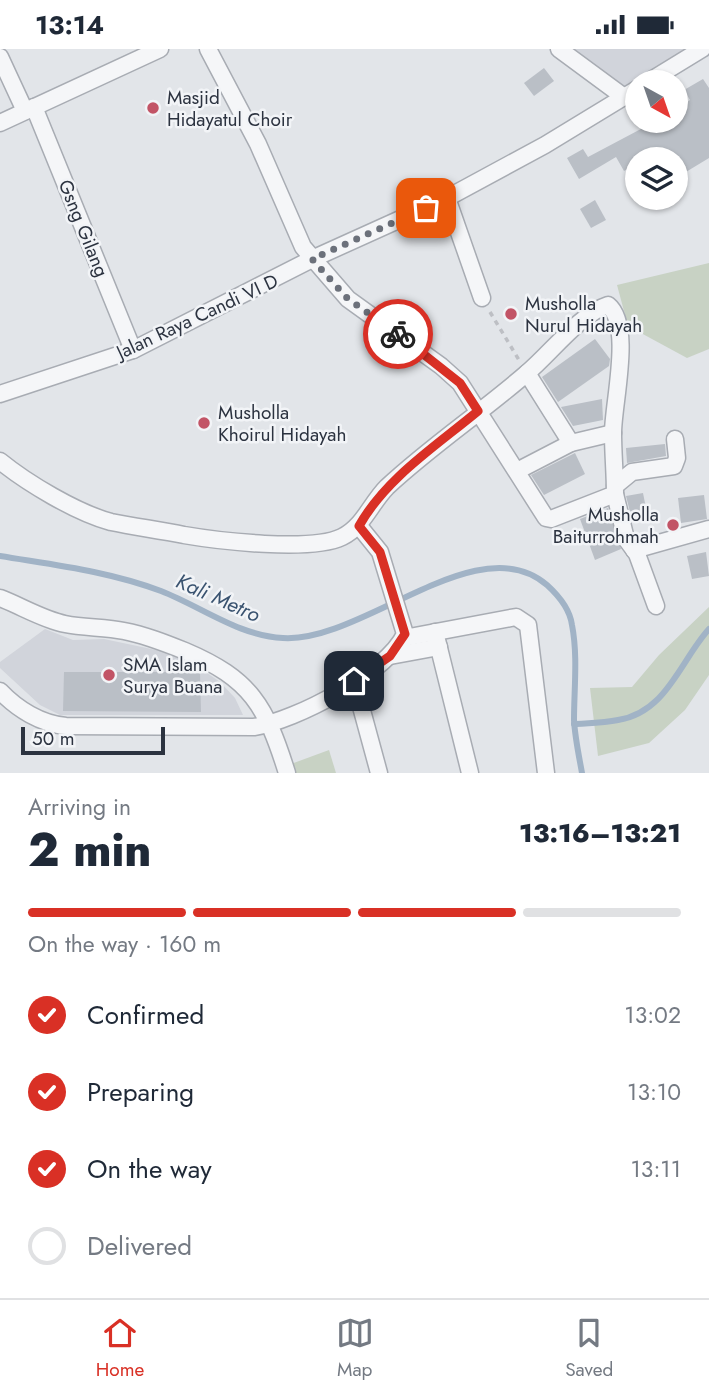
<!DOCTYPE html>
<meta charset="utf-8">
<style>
:root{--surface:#fff;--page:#f6f6f7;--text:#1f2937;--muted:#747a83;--line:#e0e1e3;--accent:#d93025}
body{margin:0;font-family:Jost,sans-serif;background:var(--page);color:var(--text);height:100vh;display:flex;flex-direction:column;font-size:26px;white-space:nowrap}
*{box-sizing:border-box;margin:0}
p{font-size:23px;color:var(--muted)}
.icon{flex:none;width:38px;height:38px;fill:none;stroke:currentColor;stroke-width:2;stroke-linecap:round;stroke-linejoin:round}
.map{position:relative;height:724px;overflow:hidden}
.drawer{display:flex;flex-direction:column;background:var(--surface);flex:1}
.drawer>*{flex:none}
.needle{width:46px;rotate:140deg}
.fabs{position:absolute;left:625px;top:21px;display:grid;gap:14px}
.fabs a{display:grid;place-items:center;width:63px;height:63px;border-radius:50%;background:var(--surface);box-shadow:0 2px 5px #0004;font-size:35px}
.scale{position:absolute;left:21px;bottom:18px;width:144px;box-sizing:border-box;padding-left:7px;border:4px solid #2c3340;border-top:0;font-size:19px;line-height:24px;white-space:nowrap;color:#2c3340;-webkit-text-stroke:5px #f2f4f7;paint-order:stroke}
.pin{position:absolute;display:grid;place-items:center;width:60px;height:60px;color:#fff;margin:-30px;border-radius:14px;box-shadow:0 4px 10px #0006}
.courier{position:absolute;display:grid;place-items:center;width:70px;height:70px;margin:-35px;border:5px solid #d93025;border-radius:50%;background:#fff;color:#222;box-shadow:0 2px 9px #0007}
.overview em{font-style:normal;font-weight:800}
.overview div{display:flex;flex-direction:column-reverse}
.overview{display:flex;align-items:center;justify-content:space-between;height:119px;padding:0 28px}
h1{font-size:46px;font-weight:800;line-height:52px}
.bar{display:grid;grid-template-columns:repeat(4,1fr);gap:10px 7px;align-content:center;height:84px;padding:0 28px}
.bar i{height:9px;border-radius:5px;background:var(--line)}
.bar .active{background:var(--accent)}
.bar p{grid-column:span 4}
ol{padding:0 28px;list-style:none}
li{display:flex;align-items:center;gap:21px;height:77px}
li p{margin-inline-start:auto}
li .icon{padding:7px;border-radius:50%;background:var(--accent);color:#fff;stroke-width:4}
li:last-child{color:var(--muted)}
li i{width:38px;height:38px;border:4px solid var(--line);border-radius:50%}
.status{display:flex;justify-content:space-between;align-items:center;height:49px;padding:0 35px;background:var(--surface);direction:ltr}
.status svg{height:19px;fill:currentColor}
.tabs{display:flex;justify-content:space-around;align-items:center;height:98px;border-top:2px solid var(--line);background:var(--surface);font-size:19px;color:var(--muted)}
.tabs a{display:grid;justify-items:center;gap:4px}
.tabs .active{color:var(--accent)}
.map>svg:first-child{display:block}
</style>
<div class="status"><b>13:14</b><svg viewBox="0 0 49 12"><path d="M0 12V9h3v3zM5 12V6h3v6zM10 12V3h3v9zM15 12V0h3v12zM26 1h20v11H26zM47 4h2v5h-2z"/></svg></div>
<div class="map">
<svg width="709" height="724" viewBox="0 0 709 724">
<rect width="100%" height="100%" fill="#e2e5e9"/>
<g fill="#d1d4db">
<path d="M571 0H688L631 36 625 37Z"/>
<path d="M45 580 73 591 104 590 161 602 197 617 220 633 235 649 243 666H60L40 656 0 619V613Z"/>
</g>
<g fill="#c8d2c4">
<path d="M709 214V300L687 309 628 277 617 236Z"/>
<path d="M709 558V626L685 661 649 694 598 707 590 639 632 638 659 606Z"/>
<path d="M329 701 336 724H295L291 715Z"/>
</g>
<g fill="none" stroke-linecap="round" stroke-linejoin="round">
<g stroke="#a1b3c6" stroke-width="6">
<path d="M0 507C54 516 108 522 161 542 202 558 239 587 283 589 363 594 478 476 547 536 558 546 570 561 572 576 578 607 574 640 574 671 575 689 579 707 582 724"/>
<path d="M574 675C589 674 604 674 618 671 667 663 680 612 709 580"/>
</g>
</g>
<g fill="#babfc6">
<path d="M544 19 554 32 534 47 524 34Z"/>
<path d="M703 30 709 39V109L676 129V110H637V114L624 122 616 108 579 130 567 109 583 100 588 108 656 72H676V60L690 51 684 41Z"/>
<path d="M595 151 606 171 591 179 580 160Z"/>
<path d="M595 290 610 310 609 317 558 353 542 328Z"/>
<path d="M602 350 603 371 573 377 561 358Z"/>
<path d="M665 395 666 407 627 414 626 399Z"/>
<path d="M575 404 585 425 544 446 531 426Z"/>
<path d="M643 444 647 464 631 467 626 447Z"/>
<path d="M704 446 707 470 681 474 678 449Z"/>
<path d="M608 459 621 500 595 511 580 470Z"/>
<path d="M706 503 709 527 692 530 687 507Z"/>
<path d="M64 623H200L201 663 63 662Z"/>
</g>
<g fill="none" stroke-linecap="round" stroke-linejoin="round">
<g stroke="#a8acb3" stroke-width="19">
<g id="street">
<path d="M559 0 624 48"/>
<path d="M0 8 25 62"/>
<path d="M648 33 702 0"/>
<path d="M34 58 133 301"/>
<path d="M0 74 160 0"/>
<path d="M447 149 482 249"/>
<path d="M527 324 571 394"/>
<path d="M0 345 133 301 312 210 447 149 545 96 637 40"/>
<path d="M0 412C27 434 77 464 111 473 135 478 160 481 184 486 219 492 311 503 342 488 363 478 371 454 387 438 431 397 482 363 527 324 550 305 580 265 608 256 633 276 613 354 613 384 613 404 615 424 615 445L551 470 546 469 460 334 441 317 348 250 303 198 258 95 208 0"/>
<path d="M517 422 571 394 613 384"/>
<path d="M615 437 632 423 674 417 677 409 675 390"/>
<path d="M615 445 626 490 637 505 656 557"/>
<path d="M634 501 709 480"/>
<path d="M0 549C21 557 44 571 65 575 84 579 105 578 124 582 145 586 165 594 185 602 251 630 266 657 287 724"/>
<path d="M435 583 470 724"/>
<path d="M404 589 516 568 528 576 546 724"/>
<path d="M390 607 439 598"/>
<path d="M354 632 379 724"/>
<path d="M0 642C17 660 41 675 66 677L254 678C295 672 387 624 405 585L380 503 359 477"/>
</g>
</g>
<path stroke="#bdbfc4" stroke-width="3.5" stroke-dasharray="5 5" stroke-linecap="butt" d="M490 263 519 311"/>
<use href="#street" stroke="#f5f6f8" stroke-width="16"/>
</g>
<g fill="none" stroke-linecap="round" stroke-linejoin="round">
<path stroke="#6c717b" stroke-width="7" stroke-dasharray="0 12.6" d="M398 285 348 250 312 210 426 159"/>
<path stroke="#d93025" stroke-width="9" d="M354 632 390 607 405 585 380 503 359 477C386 429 436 397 478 362L460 334 398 285"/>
</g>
<g fill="#c25466" stroke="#f2f4f7" stroke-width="2.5">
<circle cx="153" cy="59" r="7"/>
<circle cx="511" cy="265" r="7"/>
<circle cx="204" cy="374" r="7"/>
<circle cx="673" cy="476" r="7"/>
<circle cx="109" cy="626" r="7"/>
</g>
<g text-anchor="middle" stroke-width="5" stroke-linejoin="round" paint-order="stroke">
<g font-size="19" fill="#2c3340" stroke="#f2f4f7" text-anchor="start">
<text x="167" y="55">Masjid<tspan x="167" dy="22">Hidayatul Choir</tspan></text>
<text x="525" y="261">Musholla<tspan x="525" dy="22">Nurul Hidayah</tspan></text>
<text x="218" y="370">Musholla<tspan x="218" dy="22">Khoirul Hidayah</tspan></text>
<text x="659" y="472" text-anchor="end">Musholla<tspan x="659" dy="22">Baiturrohmah</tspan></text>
<text x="123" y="622">SMA Islam<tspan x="123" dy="22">Surya Buana</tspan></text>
</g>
<g font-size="19" fill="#2c3340" stroke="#f2f4f7">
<text transform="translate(84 179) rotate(68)" y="7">Gsng Gilang</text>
<text transform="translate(197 267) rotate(-25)" y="7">Jalan Raya Candi VI D</text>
</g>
<g font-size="21" font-style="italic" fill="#3a5370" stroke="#f2f4f7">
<text transform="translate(218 549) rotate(24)" y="7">Kali Metro</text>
</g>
</g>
</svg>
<div class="fabs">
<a><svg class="needle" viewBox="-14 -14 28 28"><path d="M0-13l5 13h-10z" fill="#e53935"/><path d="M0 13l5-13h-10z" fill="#747a83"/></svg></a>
<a><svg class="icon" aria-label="layers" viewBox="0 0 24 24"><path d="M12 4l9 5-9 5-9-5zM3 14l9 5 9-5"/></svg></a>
</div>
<div class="scale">50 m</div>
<div class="pin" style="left:426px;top:159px;background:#ea580c"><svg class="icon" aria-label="bag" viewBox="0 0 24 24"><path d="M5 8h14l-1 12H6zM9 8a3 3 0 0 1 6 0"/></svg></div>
<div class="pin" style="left:354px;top:632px;background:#1f2937"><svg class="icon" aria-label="home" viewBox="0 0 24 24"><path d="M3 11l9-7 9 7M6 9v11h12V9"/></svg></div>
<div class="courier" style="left:398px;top:285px"><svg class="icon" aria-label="bike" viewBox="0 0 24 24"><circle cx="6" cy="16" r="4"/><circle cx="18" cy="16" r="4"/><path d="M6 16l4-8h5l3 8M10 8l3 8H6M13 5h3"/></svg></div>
</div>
<section class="drawer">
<div class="overview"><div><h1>2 min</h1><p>Arriving in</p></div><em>13:16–13:21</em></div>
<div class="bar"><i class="active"></i><i class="active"></i><i class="active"></i><i></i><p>On the way · 160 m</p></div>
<ol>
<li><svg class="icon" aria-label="check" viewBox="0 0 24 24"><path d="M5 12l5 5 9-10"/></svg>Confirmed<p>13:02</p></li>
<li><svg class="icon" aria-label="check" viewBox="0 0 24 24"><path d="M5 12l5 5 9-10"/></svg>Preparing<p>13:10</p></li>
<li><svg class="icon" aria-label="check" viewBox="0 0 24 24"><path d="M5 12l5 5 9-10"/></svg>On the way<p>13:11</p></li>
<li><i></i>Delivered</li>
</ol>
</section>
<nav class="tabs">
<a class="active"><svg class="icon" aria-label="home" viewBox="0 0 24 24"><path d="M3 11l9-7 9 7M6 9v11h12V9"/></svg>Home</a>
<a><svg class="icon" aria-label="map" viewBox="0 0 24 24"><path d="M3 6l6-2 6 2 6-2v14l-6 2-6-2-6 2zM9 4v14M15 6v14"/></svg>Map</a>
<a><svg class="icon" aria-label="saved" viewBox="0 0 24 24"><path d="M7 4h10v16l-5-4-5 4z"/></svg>Saved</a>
</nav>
